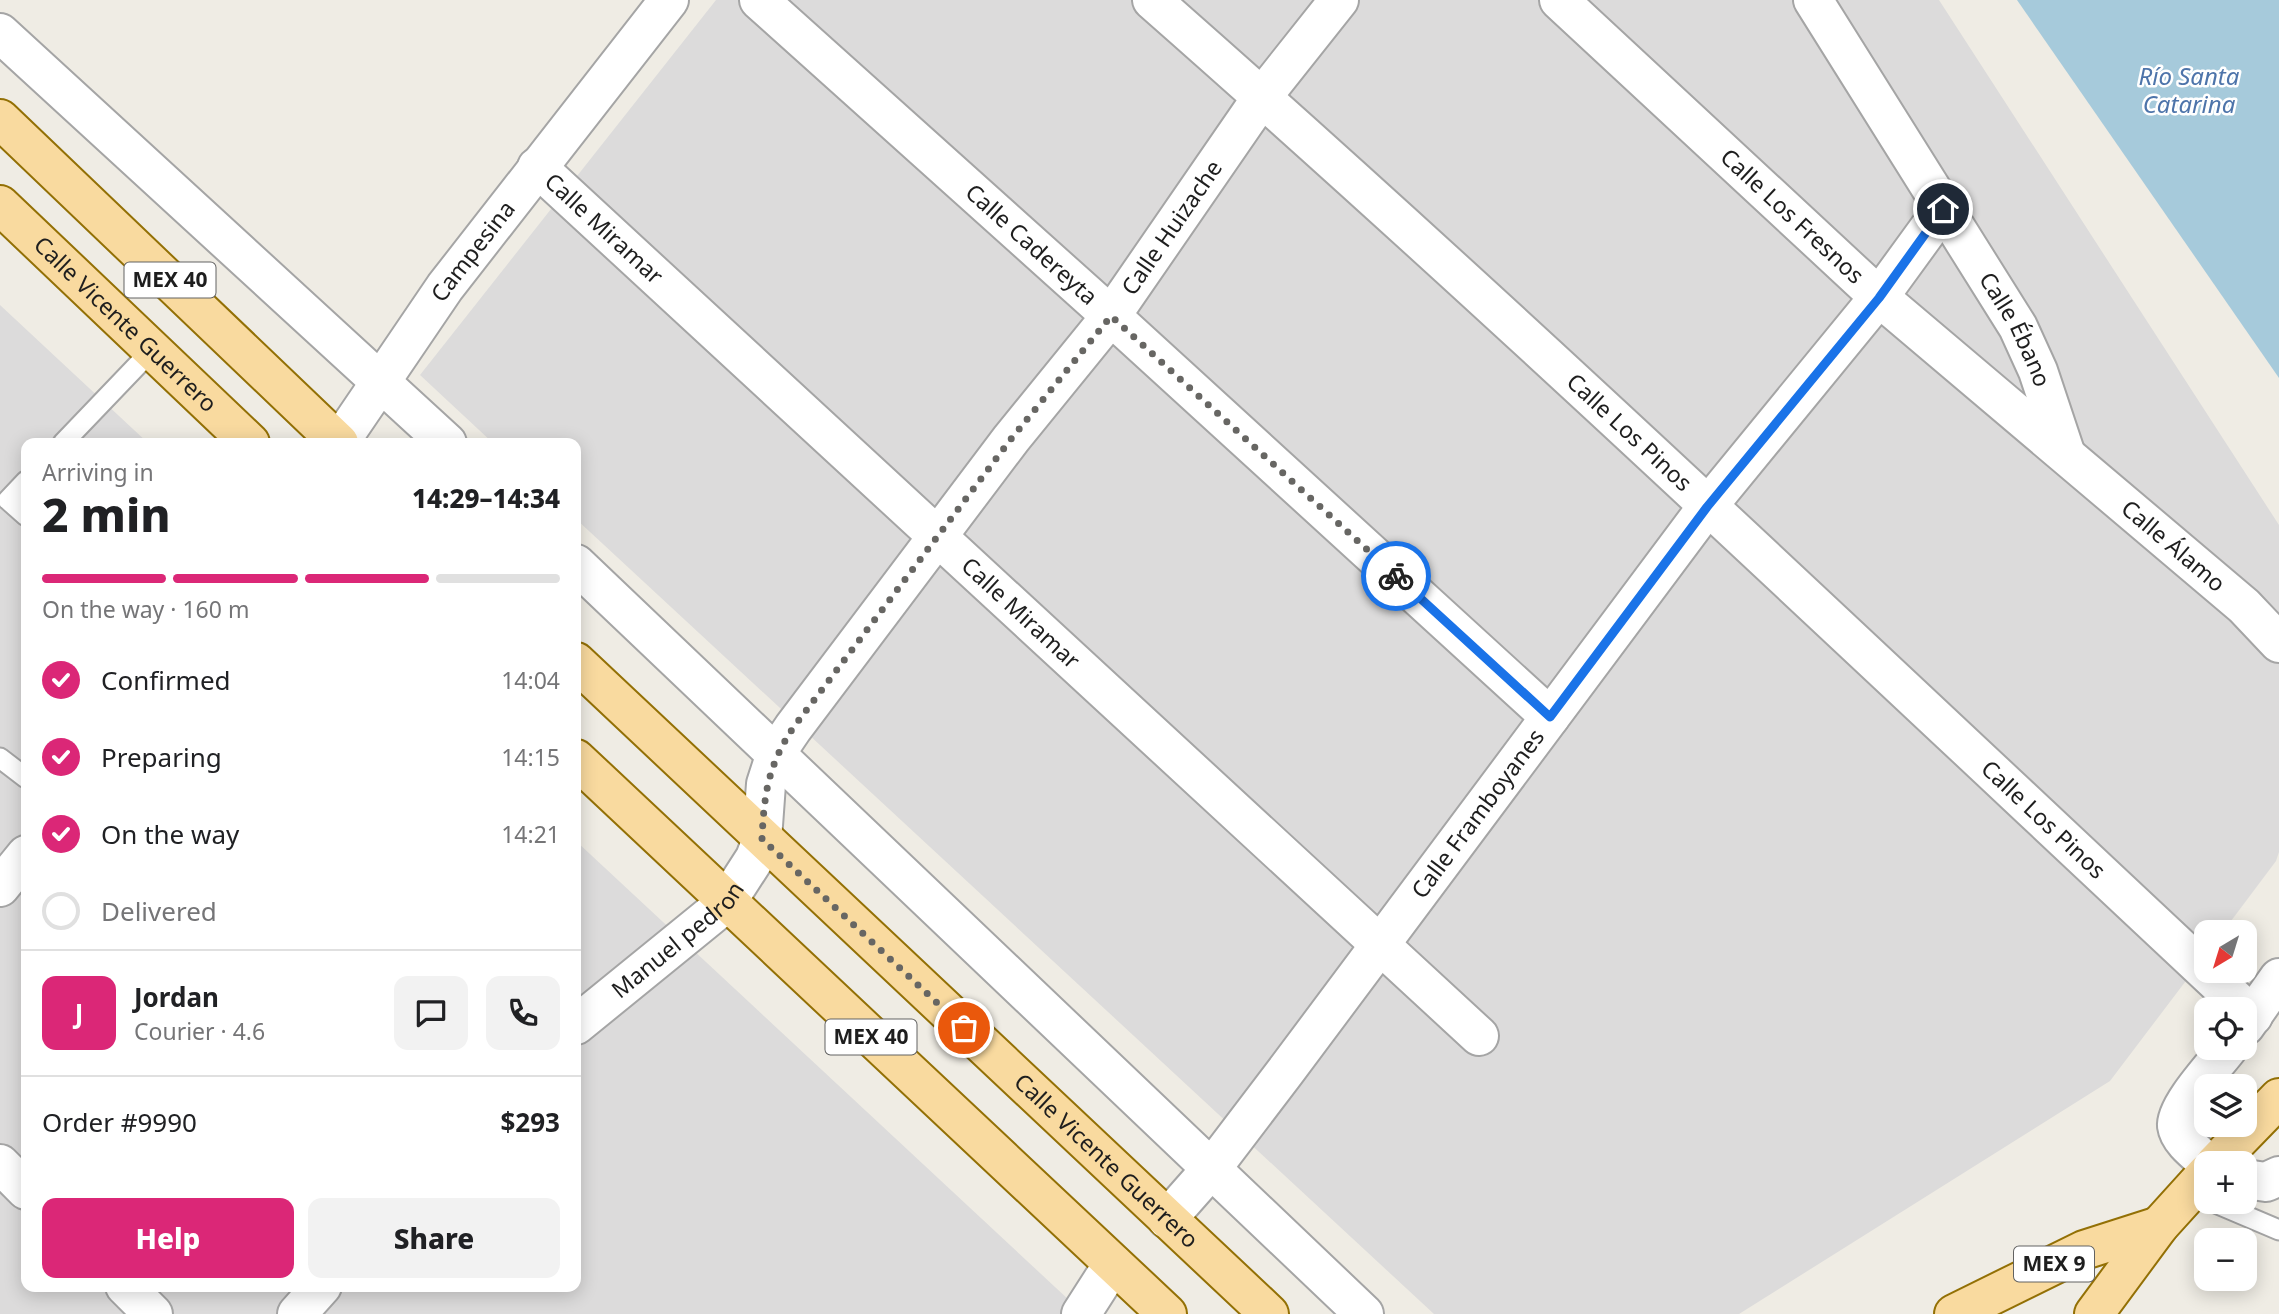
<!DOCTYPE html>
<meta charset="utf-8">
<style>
:root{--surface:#fff;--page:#f2f2f2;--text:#202124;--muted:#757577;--line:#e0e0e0;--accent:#db2777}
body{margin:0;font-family:"Noto Sans",sans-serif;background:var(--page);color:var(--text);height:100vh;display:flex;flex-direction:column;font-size:26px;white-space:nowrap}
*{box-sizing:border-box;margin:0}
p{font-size:23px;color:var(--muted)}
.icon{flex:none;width:38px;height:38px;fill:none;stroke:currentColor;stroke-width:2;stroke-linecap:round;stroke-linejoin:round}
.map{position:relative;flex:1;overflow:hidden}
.drawer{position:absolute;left:21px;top:438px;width:560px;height:854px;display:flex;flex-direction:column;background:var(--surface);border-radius:14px;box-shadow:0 4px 18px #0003}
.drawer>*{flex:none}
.needle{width:46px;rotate:218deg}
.controls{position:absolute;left:2194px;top:920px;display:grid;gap:14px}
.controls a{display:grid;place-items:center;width:63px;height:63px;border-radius:14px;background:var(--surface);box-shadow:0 4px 18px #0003;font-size:35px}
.pin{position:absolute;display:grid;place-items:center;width:60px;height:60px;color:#fff;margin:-30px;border:4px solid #fff;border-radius:50%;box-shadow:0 2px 7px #0007}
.courier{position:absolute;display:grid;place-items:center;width:70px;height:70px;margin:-35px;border:5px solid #1a73e8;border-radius:50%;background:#fff;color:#222;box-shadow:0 2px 9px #0007}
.head em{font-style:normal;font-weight:800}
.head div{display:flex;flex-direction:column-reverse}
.head{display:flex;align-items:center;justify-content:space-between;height:119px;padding:0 21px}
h1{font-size:46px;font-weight:800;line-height:52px}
.bar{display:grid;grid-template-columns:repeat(4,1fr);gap:10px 7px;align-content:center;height:84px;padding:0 21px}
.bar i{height:9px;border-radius:5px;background:var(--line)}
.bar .selected{background:var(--accent)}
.bar p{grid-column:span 4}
.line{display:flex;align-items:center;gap:18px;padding:0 21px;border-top:2px solid var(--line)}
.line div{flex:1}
.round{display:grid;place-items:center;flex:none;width:74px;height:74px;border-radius:14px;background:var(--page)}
ol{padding:0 21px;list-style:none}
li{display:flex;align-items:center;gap:21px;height:77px}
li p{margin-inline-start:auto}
li .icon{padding:7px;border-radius:50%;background:var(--accent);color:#fff;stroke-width:4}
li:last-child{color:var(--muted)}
li i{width:38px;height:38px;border:4px solid var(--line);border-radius:50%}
.button{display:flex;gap:14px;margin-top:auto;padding:14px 21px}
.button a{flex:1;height:80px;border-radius:14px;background:var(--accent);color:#fff;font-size:28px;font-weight:800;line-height:80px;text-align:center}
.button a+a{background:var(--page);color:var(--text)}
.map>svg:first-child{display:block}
</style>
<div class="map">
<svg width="2279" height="1314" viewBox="0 0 2279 1314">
<rect width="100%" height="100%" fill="#efece4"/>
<g fill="#dcdbdb">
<path d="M716 0H1939L2279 525V852L2276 861 2222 933H2207V953L2110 1081 1739 1314H1434L576 519V443H493L420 375Z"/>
<path d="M0 305 148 443H26V1286H576V841L1084 1314H0Z"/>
</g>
<path fill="#a6cadb" d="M2017 0H2279V378Z"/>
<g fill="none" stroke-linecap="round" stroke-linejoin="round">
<g stroke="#a5a5a5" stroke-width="23">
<g id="lane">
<path d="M63 443 153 349"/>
<path d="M26 481 8 500 26 516"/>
<path d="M0 758 26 778"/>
<path d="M2213 1202 2279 1230"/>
</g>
</g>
<g stroke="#a5a5a5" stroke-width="42">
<g id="street">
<path id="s1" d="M759 0 1111 316 1550 717"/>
<path id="s2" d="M1152 0C1527 330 1888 675 2253 1016"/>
<path id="s3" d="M1559 0 1879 297 2244 606 2279 643"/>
<path id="s4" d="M1813 0 2018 327 2038 371 2065 452"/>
<path d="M0 33 447 443"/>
<path id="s5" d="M537 167 1479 1036"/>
<path id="s6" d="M339 443 445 287 669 0"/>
<path d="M576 564 1364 1314"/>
<path d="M0 887 26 855"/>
<path id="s7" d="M576 1025 726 903 755 858 762 839 766 784 776 753 793 728 1011 439 1111 316 1262 97 1339 0"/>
<path d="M2245 1026 2279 978"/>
<path d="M0 1164 26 1190"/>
<path d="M2209 1164C2198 1154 2179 1141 2177 1126 2175 1107 2216 1064 2228 1048"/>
<path d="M2245 1179 2266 1182 2279 1176"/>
<path id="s8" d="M1167 1219 1212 1168 1285 1072 1707 507 1879 297 1943 209"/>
<path d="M125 1286 153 1314"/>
<path d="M297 1314 322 1286"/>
<path d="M1081 1314 1113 1264"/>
</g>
</g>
<g stroke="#937005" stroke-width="42">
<g id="primary">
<path d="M0 119 339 443"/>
<path id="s9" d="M0 205 250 443"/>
<path id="s10" d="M576 662 1269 1314"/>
<path d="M576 759 1167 1314"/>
<path d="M2215 1164 2279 1098"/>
<path d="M1954 1314 2084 1250 2159 1226"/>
<path d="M2094 1314 2159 1226 2207 1173"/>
</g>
</g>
<use href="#lane" stroke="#fff" stroke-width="19"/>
<use href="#street" stroke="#fff" stroke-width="38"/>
<use href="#primary" stroke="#f9da9f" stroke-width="38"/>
</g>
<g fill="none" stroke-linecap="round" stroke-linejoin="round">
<path stroke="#676663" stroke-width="7" stroke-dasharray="0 12.6" d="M964 1028 762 839C764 794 768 766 793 728L1011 439 1111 316 1396 576"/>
<path stroke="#1a73e8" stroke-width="9" d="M1396 576 1550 717 1707 507 1879 298 1943 209"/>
</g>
<g text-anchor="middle" stroke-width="5" stroke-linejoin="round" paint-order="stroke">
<g fill="#fff" stroke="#626262" stroke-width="2">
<rect x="124.5" y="262.5" width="91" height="35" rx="5"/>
<rect x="825.5" y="1019.5" width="91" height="35" rx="5"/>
<rect x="2014" y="1246.5" width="80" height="35" rx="5"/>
</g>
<g font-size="21" font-weight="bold" fill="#1e1e1e">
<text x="170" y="287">MEX 40</text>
<text x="871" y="1044">MEX 40</text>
<text x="2054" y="1271">MEX 9</text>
</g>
<g font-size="23" fill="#1e1e1e" stroke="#fff">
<text dy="8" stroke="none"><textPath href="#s3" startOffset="318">Calle Los Fresnos</textPath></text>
<text dy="8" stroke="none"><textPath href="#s5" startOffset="91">Calle Miramar</textPath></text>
<text dy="8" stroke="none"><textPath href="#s7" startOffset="1013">Calle Huizache</textPath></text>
<text dy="8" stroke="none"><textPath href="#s1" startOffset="366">Calle Cadereyta</textPath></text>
<text dy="8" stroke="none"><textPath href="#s6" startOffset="234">Campesina</textPath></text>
<text dy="8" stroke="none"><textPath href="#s9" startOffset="173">Calle Vicente Guerrero</textPath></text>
<text dy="8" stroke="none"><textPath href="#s4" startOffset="387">Calle Ébano</textPath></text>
<text dy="8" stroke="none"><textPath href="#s2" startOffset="644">Calle Los Pinos</textPath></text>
<text dy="8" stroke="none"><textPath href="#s3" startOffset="822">Calle Álamo</textPath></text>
<text dy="8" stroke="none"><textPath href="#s5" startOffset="658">Calle Miramar</textPath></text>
<text dy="8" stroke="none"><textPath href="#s8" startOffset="511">Calle Framboyanes</textPath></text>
<text dy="8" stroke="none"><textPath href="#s2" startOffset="1211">Calle Los Pinos</textPath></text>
<text dy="8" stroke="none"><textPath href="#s7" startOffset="133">Manuel pedron</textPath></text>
<text dy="8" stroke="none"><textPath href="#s10" startOffset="728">Calle Vicente Guerrero</textPath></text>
</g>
<g font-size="24" font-style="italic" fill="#4d74aa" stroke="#fff">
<text x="2189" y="85">Río Santa<tspan x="2189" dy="28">Catarina</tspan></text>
</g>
</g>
</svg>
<div class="controls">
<a><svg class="needle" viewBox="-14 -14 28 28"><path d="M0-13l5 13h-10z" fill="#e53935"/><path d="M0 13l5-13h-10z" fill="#757577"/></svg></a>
<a><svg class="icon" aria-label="locate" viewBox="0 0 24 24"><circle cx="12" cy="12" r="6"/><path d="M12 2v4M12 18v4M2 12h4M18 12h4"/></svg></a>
<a><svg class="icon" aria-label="layers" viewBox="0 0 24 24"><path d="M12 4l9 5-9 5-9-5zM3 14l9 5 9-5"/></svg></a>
<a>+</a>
<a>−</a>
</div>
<div class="pin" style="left:964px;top:1028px;background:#ea580c"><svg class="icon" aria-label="bag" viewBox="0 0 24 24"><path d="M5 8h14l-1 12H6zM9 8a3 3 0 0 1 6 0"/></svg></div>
<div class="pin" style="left:1943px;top:209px;background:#1f2937"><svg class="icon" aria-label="home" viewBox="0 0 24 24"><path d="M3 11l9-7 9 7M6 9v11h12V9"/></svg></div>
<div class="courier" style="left:1396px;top:576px"><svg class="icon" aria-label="bike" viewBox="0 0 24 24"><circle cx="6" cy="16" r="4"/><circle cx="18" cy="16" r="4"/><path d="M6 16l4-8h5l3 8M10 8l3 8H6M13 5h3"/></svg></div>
<section class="drawer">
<div class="head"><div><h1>2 min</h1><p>Arriving in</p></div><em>14:29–14:34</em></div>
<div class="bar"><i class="selected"></i><i class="selected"></i><i class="selected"></i><i></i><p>On the way · 160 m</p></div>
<ol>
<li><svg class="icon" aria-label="check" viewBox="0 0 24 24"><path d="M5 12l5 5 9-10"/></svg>Confirmed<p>14:04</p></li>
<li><svg class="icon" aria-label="check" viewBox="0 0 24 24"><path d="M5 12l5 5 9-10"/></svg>Preparing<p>14:15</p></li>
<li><svg class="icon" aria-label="check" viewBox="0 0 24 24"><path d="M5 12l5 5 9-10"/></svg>On the way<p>14:21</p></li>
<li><i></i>Delivered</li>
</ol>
<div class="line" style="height:126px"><b class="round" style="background:var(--accent);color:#fff">J</b><div><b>Jordan</b><p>Courier · 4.6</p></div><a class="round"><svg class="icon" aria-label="chat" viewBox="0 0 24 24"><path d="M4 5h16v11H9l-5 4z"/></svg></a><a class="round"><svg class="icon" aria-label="phone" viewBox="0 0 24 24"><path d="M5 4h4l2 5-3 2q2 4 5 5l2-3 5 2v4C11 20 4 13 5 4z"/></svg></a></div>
<div class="line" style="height:91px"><div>Order #9990</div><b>$293</b></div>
<div class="button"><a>Help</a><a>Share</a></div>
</section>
</div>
